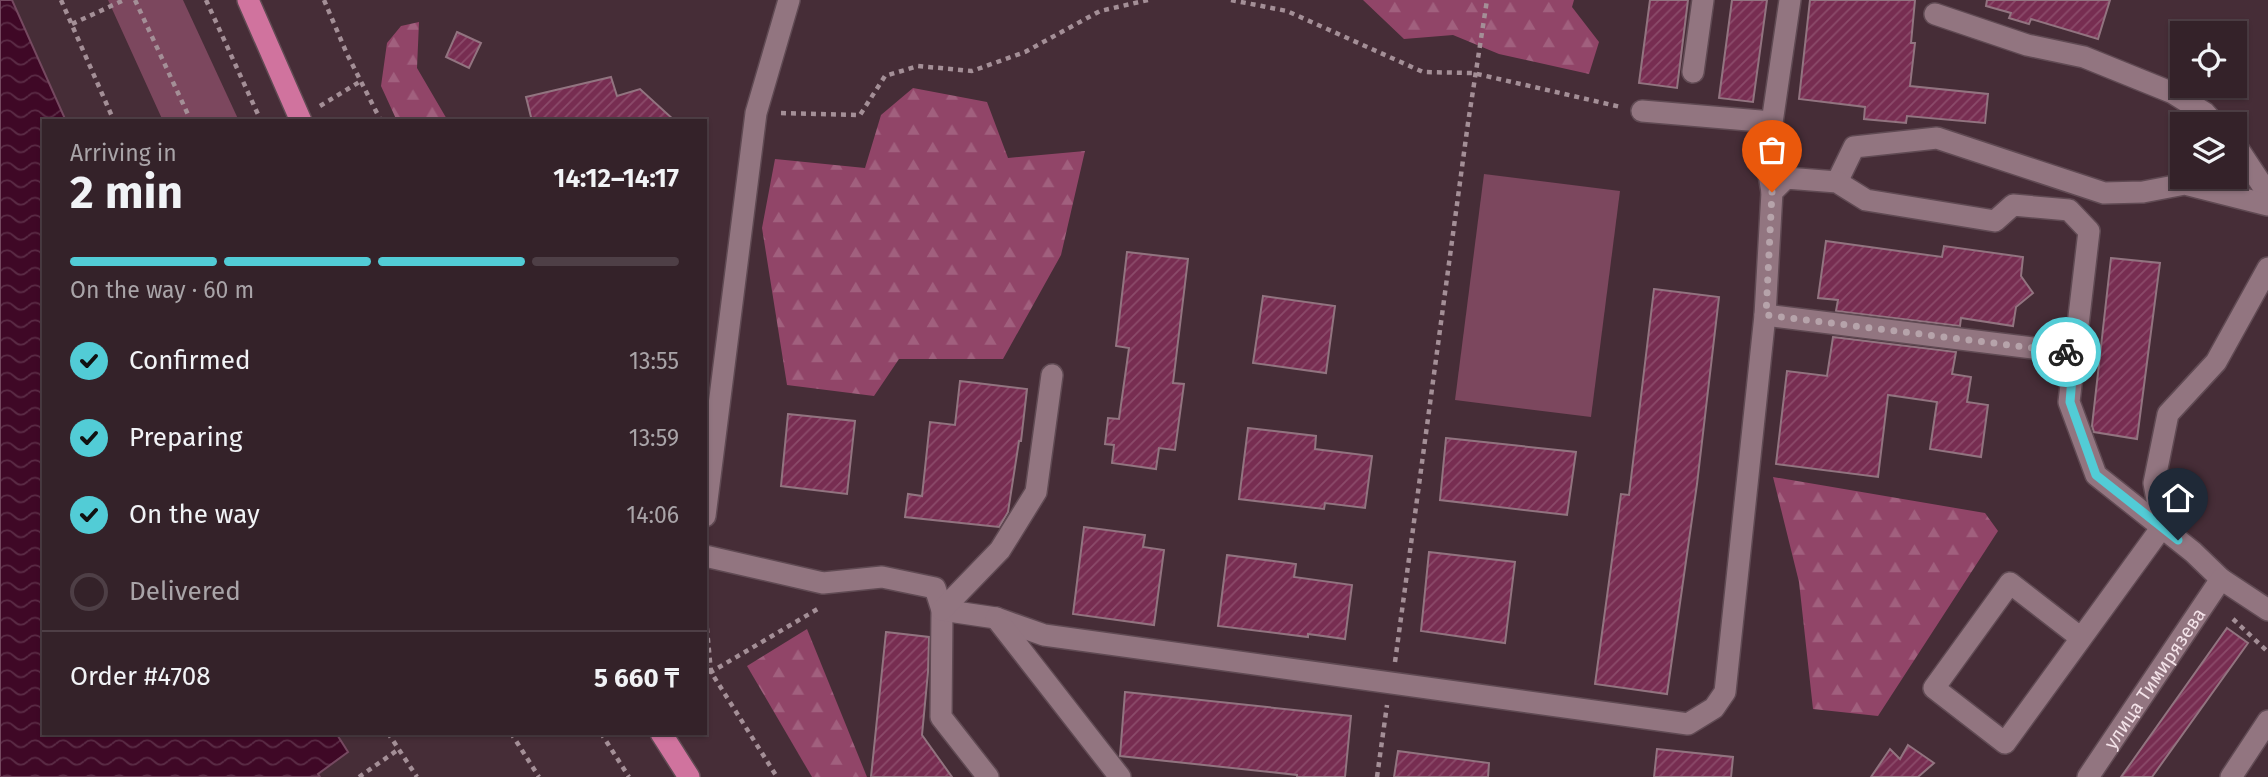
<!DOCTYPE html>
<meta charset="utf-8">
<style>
:root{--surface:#342229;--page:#3f2f35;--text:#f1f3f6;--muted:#a9a4a8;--line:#4e3f46;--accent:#52ccd6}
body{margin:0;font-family:"Fira Sans",sans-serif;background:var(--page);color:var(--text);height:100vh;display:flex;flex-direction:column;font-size:26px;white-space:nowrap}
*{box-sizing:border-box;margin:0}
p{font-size:23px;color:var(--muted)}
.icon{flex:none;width:38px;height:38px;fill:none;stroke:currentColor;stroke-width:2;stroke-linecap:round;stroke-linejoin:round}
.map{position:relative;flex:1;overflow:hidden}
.side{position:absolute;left:42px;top:119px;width:665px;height:616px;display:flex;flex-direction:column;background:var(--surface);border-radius:0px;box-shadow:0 2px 5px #0004,0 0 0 2px var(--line)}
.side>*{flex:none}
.buttons{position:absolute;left:2170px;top:21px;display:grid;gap:14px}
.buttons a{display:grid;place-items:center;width:77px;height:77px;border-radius:0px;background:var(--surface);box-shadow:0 2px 5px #0004,0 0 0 2px var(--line);font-size:35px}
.pin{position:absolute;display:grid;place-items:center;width:60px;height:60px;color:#fff;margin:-72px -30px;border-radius:50% 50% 50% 0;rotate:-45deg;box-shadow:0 0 7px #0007}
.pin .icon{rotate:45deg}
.courier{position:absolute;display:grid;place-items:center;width:70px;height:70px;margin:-35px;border:5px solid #52ccd6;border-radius:50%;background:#fff;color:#222;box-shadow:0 2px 9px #0007}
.headline em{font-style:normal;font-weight:700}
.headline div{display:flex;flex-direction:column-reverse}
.headline{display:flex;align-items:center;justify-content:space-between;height:119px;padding:0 28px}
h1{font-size:46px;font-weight:700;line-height:52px}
.bar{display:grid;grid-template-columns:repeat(4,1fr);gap:10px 7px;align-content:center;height:84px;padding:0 28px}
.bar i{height:9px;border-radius:5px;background:var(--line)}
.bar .active{background:var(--accent)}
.bar p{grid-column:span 4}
.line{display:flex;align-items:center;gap:18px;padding:0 28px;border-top:2px solid var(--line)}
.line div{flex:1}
ol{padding:0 28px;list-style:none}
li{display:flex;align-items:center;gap:21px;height:77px}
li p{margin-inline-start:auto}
li .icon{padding:7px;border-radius:50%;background:var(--accent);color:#111;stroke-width:4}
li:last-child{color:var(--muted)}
li i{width:38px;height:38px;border:4px solid var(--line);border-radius:50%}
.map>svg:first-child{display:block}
</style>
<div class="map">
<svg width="2268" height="777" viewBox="0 0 2268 777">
<defs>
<pattern id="forest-firs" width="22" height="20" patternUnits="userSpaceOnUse" patternTransform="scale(1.75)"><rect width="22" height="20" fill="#914568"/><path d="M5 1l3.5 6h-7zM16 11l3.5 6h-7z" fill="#a1607e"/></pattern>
<pattern id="water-waves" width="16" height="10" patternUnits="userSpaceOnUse" patternTransform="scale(1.75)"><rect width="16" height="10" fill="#3f0826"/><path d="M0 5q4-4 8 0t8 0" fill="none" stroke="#5b2c46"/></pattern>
<pattern id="building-hatch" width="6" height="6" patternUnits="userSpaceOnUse" patternTransform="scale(1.75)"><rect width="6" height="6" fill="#772d51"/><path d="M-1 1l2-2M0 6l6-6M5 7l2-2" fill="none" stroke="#8b4b6a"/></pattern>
</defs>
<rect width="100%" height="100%" fill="#462d37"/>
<g fill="url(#forest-firs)">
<path d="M1363 0H1574L1572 7 1599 42 1589 74 1499 54 1453 35 1404 39Z"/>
<path d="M419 22 417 68 448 121H397L381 86 387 43 401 26Z"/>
<path d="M913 88 987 102 1008 158 1085 151 1061 255 1003 359H899L874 396 787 385 762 228 775 159 865 168 881 115Z"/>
<path d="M1773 477 1985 513 1998 531 1878 716 1813 709 1799 582Z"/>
<path d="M807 629 867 777H812L747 666Z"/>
</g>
<g fill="#7c475e">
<path d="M108 0H183L239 121H163Z"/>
<path d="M1484 174 1620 191 1591 417 1455 400Z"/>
</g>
<path fill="url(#water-waves)" stroke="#754960" stroke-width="2" d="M0 0H12L66 121H44V733H336L348 752 318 774 320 777H0Z"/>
<g fill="url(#building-hatch)" stroke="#927480" stroke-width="2">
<path d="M1650 0H1688L1677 88 1639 83Z"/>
<path d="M1732 0H1767L1753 102 1719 98Z"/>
<path d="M1810 0H1915L1911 43H1915L1910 86 1988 94 1985 123 1907 116 1906 123 1864 119 1865 107 1799 99Z"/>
<path d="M1987 0H2110L2098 39 2031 19 2029 24 2009 18 2011 13 1986 6Z"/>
<path d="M457 32 481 43 469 68 446 57Z"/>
<path d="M611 77 617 96 640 89 675 121H532L526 97Z"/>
<path d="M1826 241 1942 257 1944 246 2023 257 2021 276 2033 293 2016 307 2013 326 1961 318 1960 326 1836 311 1838 300 1818 298Z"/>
<path d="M1127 252 1188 259 1173 383 1184 384 1175 450 1159 448 1156 469 1112 463 1114 445 1105 444 1108 418 1119 419 1129 348 1116 346Z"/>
<path d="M2111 258 2160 263 2137 439 2094 432 2092 426Z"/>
<path d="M1654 289 1719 297 1697 484 1667 694 1595 684 1621 494 1629 495Z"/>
<path d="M1263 296 1335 306 1326 373 1253 363Z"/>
<path d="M1833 337 1956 352 1952 374 1971 377 1967 402 1988 405 1981 457 1930 449 1937 402 1888 395 1878 477 1776 464 1787 371 1827 376Z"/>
<path d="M960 381 1027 389 1021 441H1019L1008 512 999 527 905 517 908 494 922 496 930 422 955 425Z"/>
<path d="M788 414 855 421 847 494 781 486Z"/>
<path d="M1248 428 1316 436 1315 449 1372 456 1365 508 1325 503 1324 509 1239 499Z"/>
<path d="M1446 438 1576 452 1567 515 1440 500Z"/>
<path d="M1084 527 1145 535 1143 547 1164 550 1154 625 1073 614Z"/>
<path d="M1429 552 1515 562 1505 643 1421 631Z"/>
<path d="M1227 555 1296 564 1294 577 1352 585 1345 639 1308 634V637L1218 626Z"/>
<path d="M2227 628 2248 643 2152 777H2121Z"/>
<path d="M886 632 929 637 928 672 922 735 952 777H871Z"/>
<path d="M1125 692 1351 716 1345 777H1297V775L1120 756Z"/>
<path d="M1908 745 1934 763 1918 777H1871L1890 749 1900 759Z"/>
<path d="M1657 749 1733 757 1731 777H1654Z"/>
<path d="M1398 751 1489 763 1488 777H1394Z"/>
</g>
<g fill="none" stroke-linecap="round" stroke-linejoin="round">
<g stroke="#604a53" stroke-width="24">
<g id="minor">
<path d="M1935 14 2027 45 2084 57 2173 93 2205 113 2215 124"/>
<path d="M1693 72 1703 0"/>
<path d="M1642 111 1772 122"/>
<path d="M2235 144 2268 194"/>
<path d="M1837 182 1854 147 1937 138 2104 193 2143 192 2185 184 2268 205"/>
<path d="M1772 192 1768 169V150L1790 0"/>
<path d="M2074 353 1765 315 1772 192 1786 178 1837 182 1866 200 1995 221 2013 205 2069 210 2089 231 2069 402 2096 475 2193 552 2221 579"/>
<path d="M705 516 756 113 789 0"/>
<path d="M705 556 823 583 882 577 935 588 942 610 941 717 988 777"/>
<path d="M942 610 996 618 1044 635 1688 724 1714 708 1725 692 1765 315"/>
<path d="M942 610 1000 550 1036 492 1052 375"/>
<path d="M996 618 1120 777"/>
<path d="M2081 638 2010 583 1934 688 2005 743 2162 527 2154 483 2168 414 2216 362 2268 268"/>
<path id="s1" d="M2088 777 2221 579 2268 610"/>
<path d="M2231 777 2268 721"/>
</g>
</g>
<g stroke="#604a53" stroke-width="24">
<g id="major">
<path d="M248 0 301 121"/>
<path d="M661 733 689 777"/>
</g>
</g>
<g stroke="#a48f97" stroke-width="4.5" stroke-dasharray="5 5" stroke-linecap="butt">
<path d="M61 0 114 121"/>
<path d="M135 0 191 121"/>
<path d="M206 0 261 121"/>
<path d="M324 0 347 54 381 121"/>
<path d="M1231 0 1287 11 1423 72 1473 73 1621 107"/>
<path d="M72 24 124 0"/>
<path d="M320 106 361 81"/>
<path d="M781 113 860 115 885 76 918 66 972 71 1025 52 1100 11 1148 0"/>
<path d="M705 608 711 672 777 777"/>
<path d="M2233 619 2268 652"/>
<path d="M705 662 711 672 821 607"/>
<path d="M1395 662 1468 123 1487 0"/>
<path d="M388 733 417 777"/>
<path d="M511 733 539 777"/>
<path d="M601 733 629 777"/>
<path d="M359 777 399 749"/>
<path d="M1377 777 1387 705"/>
</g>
<use href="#minor" stroke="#927580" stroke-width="21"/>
<use href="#major" stroke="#d0739e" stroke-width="21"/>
</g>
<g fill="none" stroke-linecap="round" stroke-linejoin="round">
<path stroke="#b6a3aa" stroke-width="7" stroke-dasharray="0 12.6" d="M1772 192 1766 315 2066 352"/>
<path stroke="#52ccd6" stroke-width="9" d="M2066 352 2074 353 2070 402 2096 475 2178 540"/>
</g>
<g text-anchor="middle" stroke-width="5" stroke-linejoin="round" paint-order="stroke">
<g font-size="19" fill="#f3e2e8" stroke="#25191e">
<text dy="7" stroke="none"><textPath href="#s1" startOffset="119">улица Тимирязева</textPath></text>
</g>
</g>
</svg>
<div class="buttons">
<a><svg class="icon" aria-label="locate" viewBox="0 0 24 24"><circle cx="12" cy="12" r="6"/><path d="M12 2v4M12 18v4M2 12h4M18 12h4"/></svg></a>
<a><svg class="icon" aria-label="layers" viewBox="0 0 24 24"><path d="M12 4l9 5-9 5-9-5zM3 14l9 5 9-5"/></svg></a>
</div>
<div class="pin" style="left:1772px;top:192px;background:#ea580c"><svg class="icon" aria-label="bag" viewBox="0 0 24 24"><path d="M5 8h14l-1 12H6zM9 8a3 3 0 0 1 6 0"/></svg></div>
<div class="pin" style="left:2178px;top:540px;background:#1f2937"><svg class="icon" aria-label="home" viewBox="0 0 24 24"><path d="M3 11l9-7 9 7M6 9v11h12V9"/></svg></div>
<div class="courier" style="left:2066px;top:352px"><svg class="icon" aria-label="bike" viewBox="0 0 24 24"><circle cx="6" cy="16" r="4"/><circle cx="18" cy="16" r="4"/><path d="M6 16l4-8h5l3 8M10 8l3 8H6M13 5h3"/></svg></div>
<section class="side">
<div class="headline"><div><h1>2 min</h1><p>Arriving in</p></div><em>14:12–14:17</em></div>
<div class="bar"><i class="active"></i><i class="active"></i><i class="active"></i><i></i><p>On the way · 60 m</p></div>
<ol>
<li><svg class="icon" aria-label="check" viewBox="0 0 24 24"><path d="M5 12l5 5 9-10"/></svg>Confirmed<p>13:55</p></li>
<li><svg class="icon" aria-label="check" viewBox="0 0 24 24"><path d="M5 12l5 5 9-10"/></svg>Preparing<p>13:59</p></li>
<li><svg class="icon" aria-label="check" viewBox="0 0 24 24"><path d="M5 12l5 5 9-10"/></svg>On the way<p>14:06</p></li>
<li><i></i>Delivered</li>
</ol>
<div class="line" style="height:91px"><div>Order #4708</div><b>5 660 ₸</b></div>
</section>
</div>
